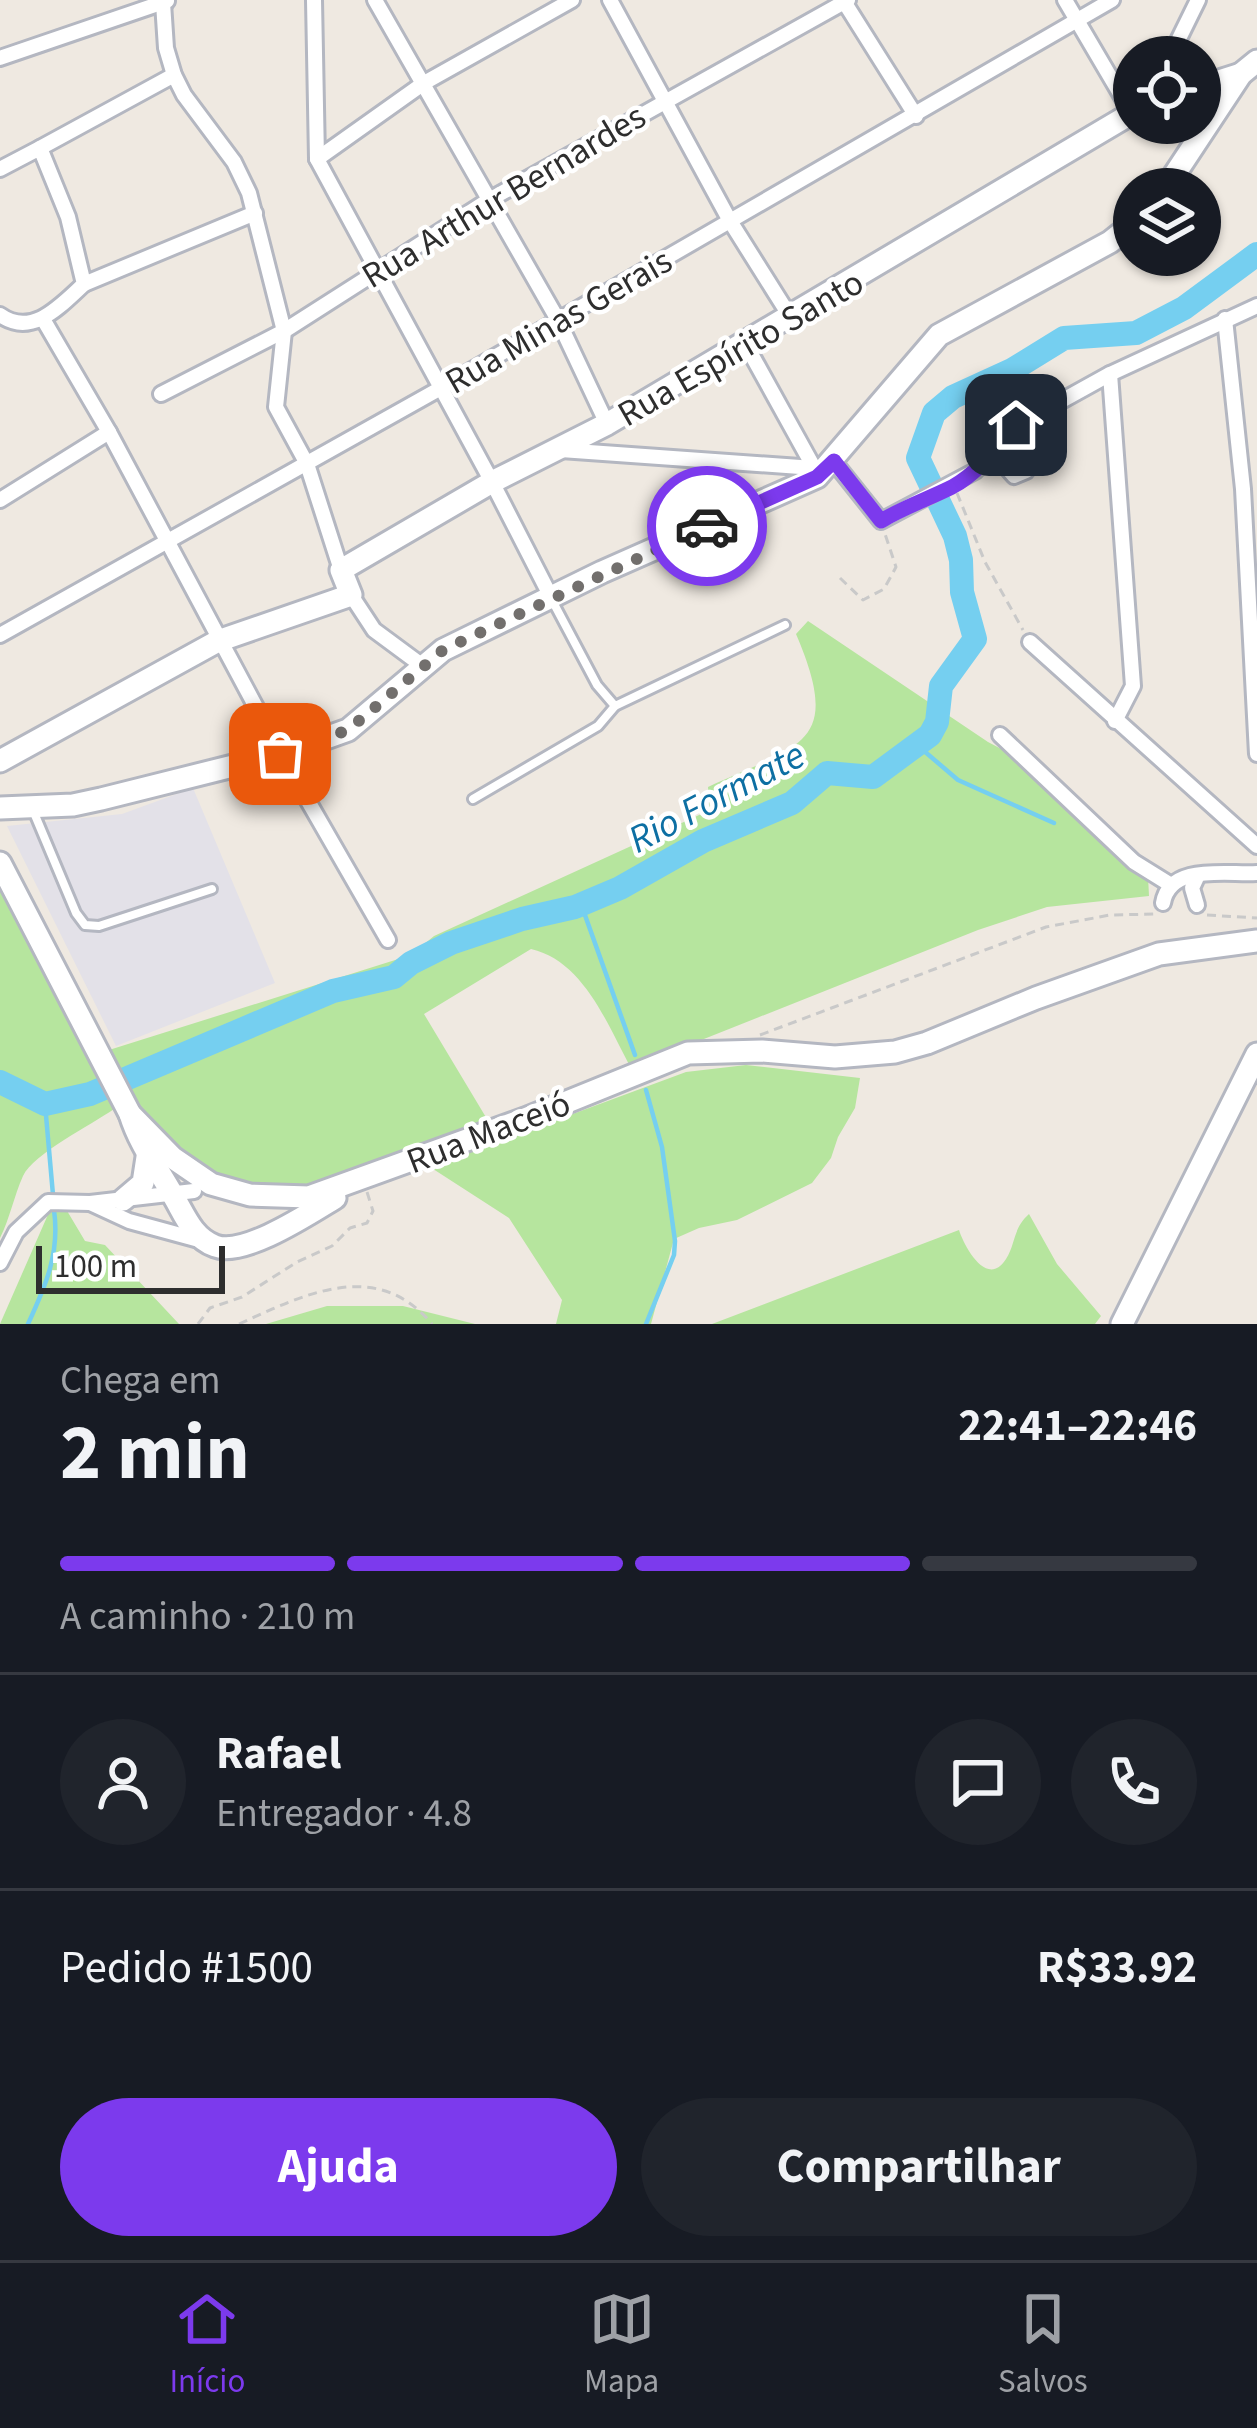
<!DOCTYPE html>
<html lang="pt">
<meta charset="utf-8">
<style>
:root{--surface:#171b24;--page:#20242c;--text:#f1f3f6;--muted:#9ea1a6;--line:#363941;--accent:#7c3aed}
body{margin:0;font-family:"Source Sans 3",sans-serif;background:var(--page);color:var(--text);height:100vh;display:flex;flex-direction:column;font-size:45px;white-space:nowrap}
*{box-sizing:border-box;margin:0}
p{font-size:39px;color:var(--muted)}
.icon{flex:none;width:66px;height:66px;fill:none;stroke:currentColor;stroke-width:2;stroke-linecap:round;stroke-linejoin:round}
.map{position:relative;height:1324px;overflow:hidden}
.drawer{display:flex;flex-direction:column;background:var(--surface);flex:1}
.drawer>*{flex:none}
.controls{position:absolute;left:1113px;top:36px;display:grid;gap:24px}
.controls a{display:grid;place-items:center;width:108px;height:108px;border-radius:50%;background:var(--surface);box-shadow:0 3px 9px #0004;font-size:60px}
.scale{position:absolute;left:36px;bottom:30px;width:189px;box-sizing:border-box;padding-left:12px;border:6px solid #2e2e2e;border-top:0;font-size:33px;line-height:42px;white-space:nowrap;color:#2e2e2e;-webkit-text-stroke:9px #fff;paint-order:stroke}
.pin{position:absolute;display:grid;place-items:center;width:102px;height:102px;color:#fff;margin:-51px;border-radius:24px;box-shadow:0 6px 18px #0006}
.courier{position:absolute;display:grid;place-items:center;width:120px;height:120px;margin:-60px;border:9px solid #7c3aed;border-radius:50%;background:#fff;color:#222;box-shadow:0 3px 15px #0007}
.headline em{font-style:normal;font-weight:700}
.headline div{display:flex;flex-direction:column-reverse}
.headline{display:flex;align-items:center;justify-content:space-between;height:204px;padding:0 60px}
h1{font-size:78px;font-weight:700;line-height:90px}
.bar{display:grid;grid-template-columns:repeat(4,1fr);gap:18px 12px;align-content:center;height:144px;padding:0 60px}
.bar i{height:15px;border-radius:9px;background:var(--line)}
.bar .active{background:var(--accent)}
.bar p{grid-column:span 4}
.line{display:flex;align-items:center;gap:30px;padding:0 60px;border-top:3px solid var(--line)}
.line div{flex:1}
.round{display:grid;place-items:center;flex:none;width:126px;height:126px;border-radius:63px;background:var(--page)}
.cta{display:flex;gap:24px;margin-top:auto;padding:24px 60px}
.cta a{flex:1;height:138px;border-radius:72px;background:var(--accent);color:#fff;font-size:48px;font-weight:700;line-height:138px;text-align:center}
.cta a+a{background:var(--page);color:var(--text)}
.tab-bar{display:flex;justify-content:space-around;align-items:center;height:168px;border-top:3px solid var(--line);background:var(--surface);font-size:33px;color:var(--muted)}
.tab-bar a{display:grid;justify-items:center;gap:6px}
.tab-bar .active{color:var(--accent)}
.map>svg:first-child{display:block}
</style>
<div class="map">
<svg width="1257" height="1324" viewBox="0 0 1257 1324">
<rect width="100%" height="100%" fill="#efe9e1"/>
<path fill="#e3e1e8" d="M193 788 275 983 116 1046 7 826 122 814Z"/>
<g fill="#b6e59e">
<path d="M808 621 988 742 1041 770 1148 876 1149 896 1047 907 978 930 631 1068C608 1026 584 961 531 949L424 1014 490 1124 307 1189 238 1184 170 1147 147 1120 109 1050 411 955 434 936 710 810 708 787C800 744 844 746 796 634Z"/>
<path d="M0 887 114 1109C91 1125 33 1154 23 1176 14 1196 10 1218 0 1238Z"/>
<path d="M746 1065 860 1078 855 1108 838 1137 831 1158 812 1183 737 1220 699 1228 674 1239 651 1324H556L562 1300 509 1218 430 1167 686 1072Z"/>
<path d="M57 1194 85 1241 105 1245 179 1324H0Z"/>
<path d="M1029 1214 1057 1264 1101 1316 1095 1324H712L959 1230C964 1246 987 1289 1006 1259 1016 1243 1013 1228 1029 1214Z"/>
<path d="M327 1306H403L475 1324H266Z"/>
</g>
<g fill="none" stroke-linecap="round" stroke-linejoin="round">
<g stroke="#75cff0" stroke-width="4.5">
<path d="M917 745 958 780 1054 823"/>
<path d="M581 904 635 1055"/>
<path d="M646 1090 662 1147 675 1241 674 1255 646 1324"/>
<path d="M45 1104 53 1195"/>
<path d="M28 1324C46 1285 60 1253 54 1210"/>
</g>
<path stroke="#75cff0" stroke-width="24" d="M0 1082 45 1104 90 1094 333 991 394 977 411 963 451 943 522 919 575 907 620 888 703 841 792 803 827 773 873 777 930 735 937 722 941 686 975 639 962 592 961 560 955 536 918 458 934 413 953 397 1012 370 1064 338 1136 333 1184 308 1257 254"/>
<g stroke="#b4b7c1" stroke-width="14">
<g id="lane">
<path d="M553 602 597 685 615 706 785 625"/>
<path d="M473 799 598 726 615 706"/>
<path d="M32 808 76 913 85 925 99 926 212 889"/>
</g>
</g>
<g stroke="#b4b7c1" stroke-width="20">
<g id="street">
<path d="M314 0 317 159 492 482 551 597"/>
<path d="M375 0 558 320 607 424"/>
<path d="M610 0 730 221 791 318"/>
<path d="M843 0 916 116"/>
<path d="M1065 0 1132 114"/>
<path d="M163 3 166 48 174 75 184 95 234 162 249 193 284 331 276 407 307 464 341 570"/>
<path d="M1170 57 1198 0"/>
<path d="M0 58 167 1"/>
<path d="M40 148 174 75"/>
<path d="M317 159 424 83 572 0"/>
<path d="M0 169 40 148 68 217 84 284C60 306 32 338 0 315"/>
<path d="M84 284 255 213"/>
<path d="M43 319 109 432 281 754 388 940"/>
<path d="M1225 319 1243 489 1257 754"/>
<path d="M745 343 818 475"/>
<path d="M1110 374 1133 686 1115 721"/>
<path d="M161 394 284 331 489 200 848 0"/>
<path d="M561 450 814 468"/>
<path d="M993 452 1014 476 1026 471C1037 453 1030 439 1016 426"/>
<path d="M834 462 881 521 975 471 1016 426 1110 374 1257 306"/>
<path d="M0 500 109 432"/>
<path d="M351 595 374 630 424 667"/>
<path d="M0 635 441 388 1112 0"/>
<path d="M1030 642 1257 846"/>
<path d="M1000 735 1134 862 1171 885"/>
<path d="M1163 903C1170 863 1227 875 1257 873"/>
<path d="M1197 905 1192 888 1198 875"/>
<path d="M90 1203 129 1221 199 1240"/>
<path d="M0 1263 16 1232 48 1202 90 1203 194 1191"/>
</g>
</g>
<g stroke="#b4b7c1" stroke-width="27">
<g id="secondary">
<path d="M1200 87 1241 74"/>
<path d="M1165 189 1241 74 1257 61"/>
<path d="M0 761 218 641 351 595 341 570 492 482 607 424 1134 112"/>
<path d="M0 808 73 805 101 799 281 754 348 730 443 650 602 572 817 477 939 335 1110 242 1134 223"/>
<path d="M0 863 130 1114C140 1146 158 1168 174 1197 185 1216 193 1238 215 1246 244 1257 310 1213 335 1198"/>
<path d="M130 1114 173 1158 211 1184 250 1195 309 1197 525 1119 688 1053 762 1051 835 1057 895 1052 927 1043 1036 998 1159 954 1257 941"/>
<path d="M123 1200 143 1183 147 1157"/>
<path d="M1122 1324 1257 1054"/>
</g>
</g>
<g stroke="#c9c9c9" stroke-width="3" stroke-dasharray="9 6" stroke-linecap="butt">
<path d="M957 493 985 562 1023 630"/>
<path d="M840 578 863 600 884 589 896 567 885 534"/>
<path d="M1207 915 1257 918"/>
<path d="M760 1035 1046 927 1110 915 1156 914"/>
<path d="M198 1324 210 1308 242 1297 297 1262 332 1246 350 1228 367 1223 373 1211 367 1192"/>
<path d="M239 1324C303 1295 376 1257 432 1324"/>
</g>
<use href="#lane" stroke="#fff" stroke-width="8"/>
<use href="#street" stroke="#fff" stroke-width="14"/>
<use href="#secondary" stroke="#fff" stroke-width="21"/>
</g>
<g fill="none" stroke-linecap="round" stroke-linejoin="round">
<path stroke="#726f6d" stroke-width="12" stroke-dasharray="0 21.6" d="M280 754 348 730 443 650 707 526"/>
<path stroke="#7c3aed" stroke-width="15" d="M707 526 817 477 834 461 881 521C904 507 928 499 952 487 978 473 997 448 1016 425"/>
</g>
<g text-anchor="middle" stroke-width="9" stroke-linejoin="round" paint-order="stroke">
<g font-size="36" fill="#2e2e2e" stroke="#fff">
<text transform="translate(503 195) rotate(-31)" y="13">Rua Arthur Bernardes</text>
<text transform="translate(558 320) rotate(-30)" y="13">Rua Minas Gerais</text>
<text transform="translate(740 347) rotate(-30)" y="13">Rua Espírito Santo</text>
<text transform="translate(488 1131) rotate(-21)" y="13">Rua Maceió</text>
</g>
<g font-size="39" font-style="italic" fill="#0d6fa3" stroke="#fff">
<text transform="translate(716 796) rotate(-28)" y="14">Rio Formate</text>
</g>
</g>
</svg>
<div class="controls">
<a><svg class="icon" aria-label="locate" viewBox="0 0 24 24"><circle cx="12" cy="12" r="6"/><path d="M12 2v4M12 18v4M2 12h4M18 12h4"/></svg></a>
<a><svg class="icon" aria-label="layers" viewBox="0 0 24 24"><path d="M12 4l9 5-9 5-9-5zM3 14l9 5 9-5"/></svg></a>
</div>
<div class="scale">100 m</div>
<div class="pin" style="left:280px;top:754px;background:#ea580c"><svg class="icon" aria-label="bag" viewBox="0 0 24 24"><path d="M5 8h14l-1 12H6zM9 8a3 3 0 0 1 6 0"/></svg></div>
<div class="pin" style="left:1016px;top:425px;background:#1f2937"><svg class="icon" aria-label="home" viewBox="0 0 24 24"><path d="M3 11l9-7 9 7M6 9v11h12V9"/></svg></div>
<div class="courier" style="left:707px;top:526px"><svg class="icon" aria-label="car" viewBox="0 0 24 24"><path d="M5 17H2v-5l4-1 3-4h7l3 4 3 1v5h-3M9 17h6M6 11h13"/><circle cx="7" cy="17" r="2"/><circle cx="17" cy="17" r="2"/></svg></div>
</div>
<section class="drawer">
<div class="headline"><div><h1>2 min</h1><p>Chega em</p></div><em>22:41–22:46</em></div>
<div class="bar"><i class="active"></i><i class="active"></i><i class="active"></i><i></i><p>A caminho · 210 m</p></div>
<div class="line" style="height:216px"><a class="round"><svg class="icon" aria-label="person" viewBox="0 0 24 24"><circle cx="12" cy="8" r="4"/><path d="M4 21q1-7 8-7t8 7"/></svg></a><div><b>Rafael</b><p>Entregador · 4.8</p></div><a class="round"><svg class="icon" aria-label="chat" viewBox="0 0 24 24"><path d="M4 5h16v11H9l-5 4z"/></svg></a><a class="round"><svg class="icon" aria-label="phone" viewBox="0 0 24 24"><path d="M5 4h4l2 5-3 2q2 4 5 5l2-3 5 2v4C11 20 4 13 5 4z"/></svg></a></div>
<div class="line" style="height:156px"><div>Pedido #1500</div><b>R$33.92</b></div>
<div class="cta"><a>Ajuda</a><a>Compartilhar</a></div>
</section>
<nav class="tab-bar">
<a class="active"><svg class="icon" aria-label="home" viewBox="0 0 24 24"><path d="M3 11l9-7 9 7M6 9v11h12V9"/></svg>Início</a>
<a><svg class="icon" aria-label="map" viewBox="0 0 24 24"><path d="M3 6l6-2 6 2 6-2v14l-6 2-6-2-6 2zM9 4v14M15 6v14"/></svg>Mapa</a>
<a><svg class="icon" aria-label="saved" viewBox="0 0 24 24"><path d="M7 4h10v16l-5-4-5 4z"/></svg>Salvos</a>
</nav>
